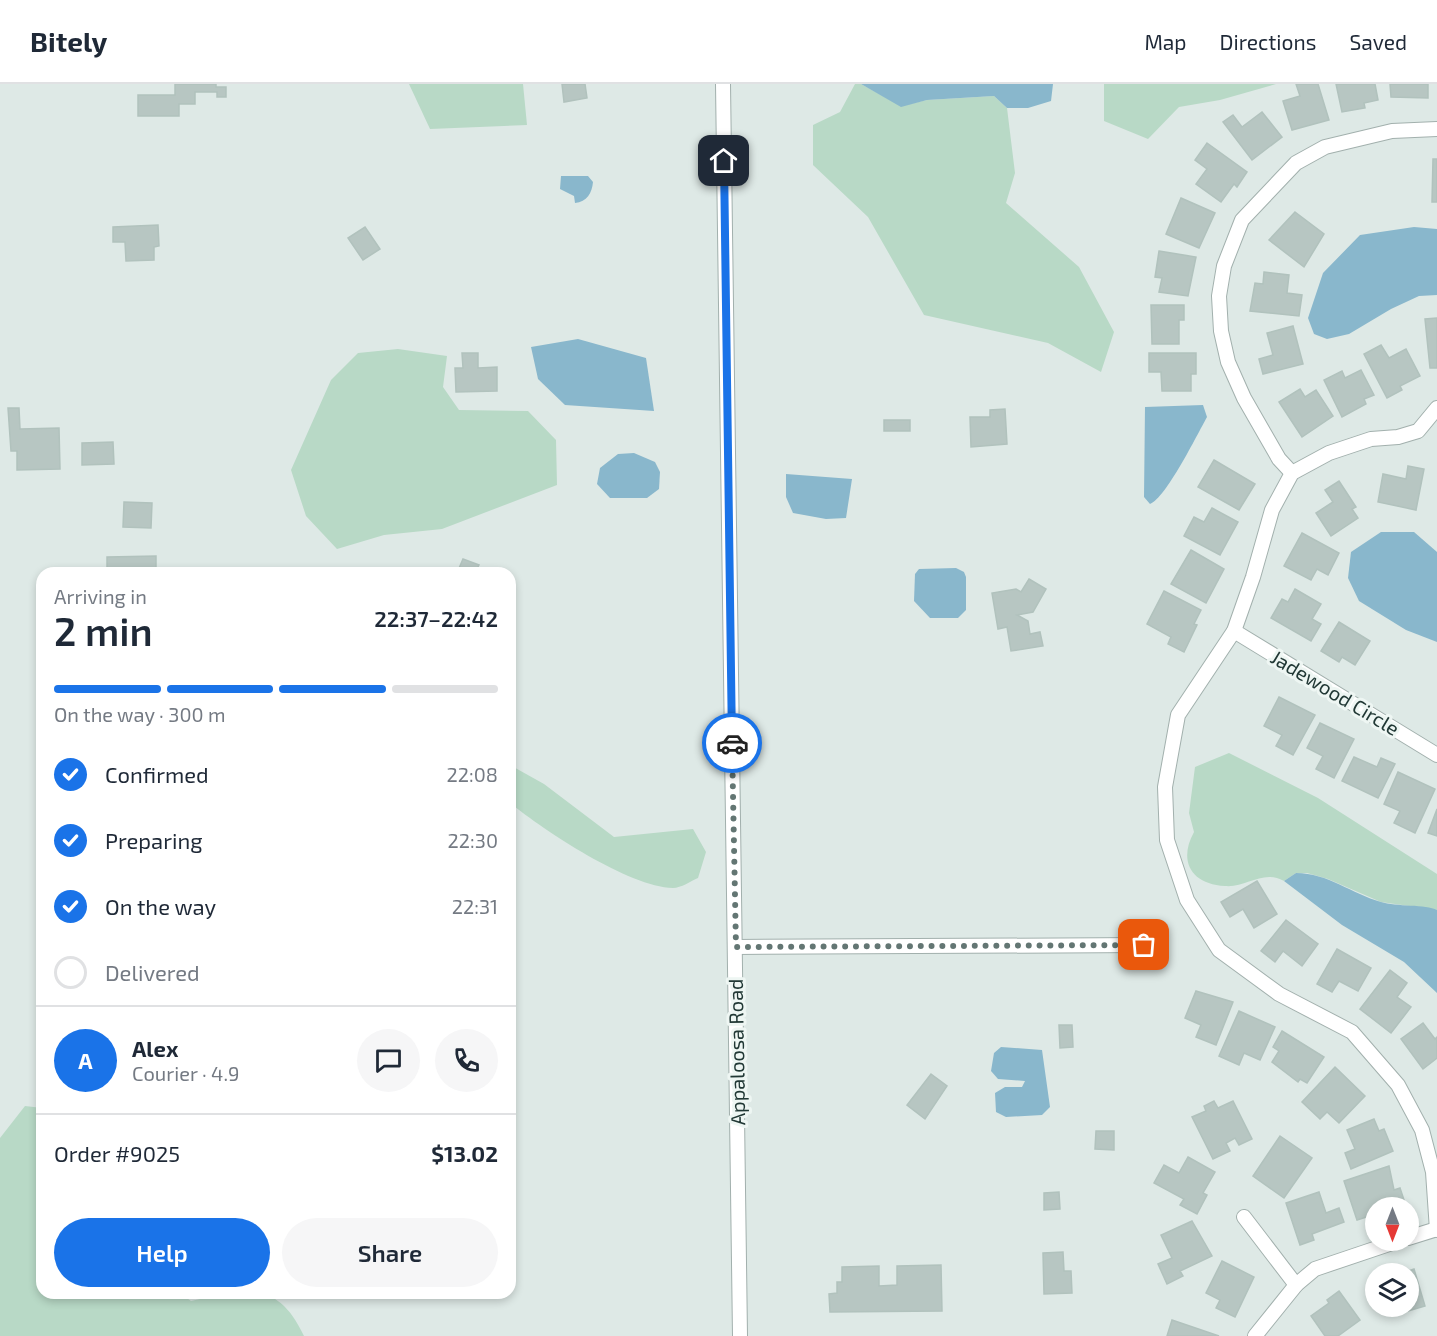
<!DOCTYPE html>
<meta charset="utf-8">
<style>
:root{--surface:#fff;--page:#f6f6f7;--text:#1f2937;--muted:#747a83;--line:#e0e1e3;--accent:#1a73e8}
body{margin:0;font-family:"Exo 2",sans-serif;background:var(--page);color:var(--text);height:100vh;display:flex;flex-direction:column;font-size:22px;white-space:nowrap}
*{box-sizing:border-box;margin:0}
p{font-size:20px;color:var(--muted)}
.icon{flex:none;width:33px;height:33px;fill:none;stroke:currentColor;stroke-width:2;stroke-linecap:round;stroke-linejoin:round}
.map{position:relative;flex:1;overflow:hidden}
.drawer{position:absolute;left:36px;top:483px;width:480px;height:732px;display:flex;flex-direction:column;background:var(--surface);border-radius:18px;box-shadow:0 3px 9px #0003}
.drawer>*{flex:none}
.needle{width:39px;rotate:180deg}
.buttons{position:absolute;left:1365px;top:1113px;display:grid;gap:12px}
.buttons a{display:grid;place-items:center;width:54px;height:54px;border-radius:50%;background:var(--surface);box-shadow:0 3px 9px #0003;font-size:30px}
.pin{position:absolute;display:grid;place-items:center;width:51px;height:51px;color:#fff;margin:-26px;border-radius:12px;box-shadow:0 3px 9px #0006}
.courier{position:absolute;display:grid;place-items:center;width:60px;height:60px;margin:-30px;border:4px solid #1a73e8;border-radius:50%;background:#fff;color:#222;box-shadow:0 2px 8px #0007}
.overview em{font-style:normal;font-weight:600}
.overview div{display:flex;flex-direction:column-reverse}
.overview{display:flex;align-items:center;justify-content:space-between;height:102px;padding:0 18px}
h1{font-size:39px;font-weight:600;line-height:45px}
.bar{display:grid;grid-template-columns:repeat(4,1fr);gap:9px 6px;align-content:center;height:72px;padding:0 18px}
.bar i{height:8px;border-radius:4px;background:var(--line)}
.bar .current{background:var(--accent)}
.bar p{grid-column:span 4}
.line{display:flex;align-items:center;gap:15px;padding:0 18px;border-top:2px solid var(--line)}
.line div{flex:1}
.round{display:grid;place-items:center;flex:none;width:63px;height:63px;border-radius:32px;background:var(--page)}
ol{padding:0 18px;list-style:none}
li{display:flex;align-items:center;gap:18px;height:66px}
li p{margin-inline-start:auto}
li .icon{padding:6px;border-radius:50%;background:var(--accent);color:#fff;stroke-width:4}
li:last-child{color:var(--muted)}
li i{width:33px;height:33px;border:3px solid var(--line);border-radius:50%}
.action{display:flex;gap:12px;margin-top:auto;padding:12px 18px}
.action a{flex:1;height:69px;border-radius:36px;background:var(--accent);color:#fff;font-size:24px;font-weight:600;line-height:69px;text-align:center}
.action a+a{background:var(--page);color:var(--text)}
header{display:flex;align-items:center;gap:36px;box-sizing:border-box;height:84px;padding:0 30px;background:var(--surface);border-bottom:2px solid var(--line)}
header strong{font-size:28px}
nav{display:flex;gap:33px;margin-inline-start:auto;font-size:21px}
.map>svg:first-child{display:block}
</style>
<header>
<strong>Bitely</strong>
<nav><a>Map</a><a>Directions</a><a>Saved</a></nav>
</header>
<div class="map">
<svg width="1437" height="1252" viewBox="0 0 1437 1252">
<rect width="100%" height="100%" fill="#dee9e6"/>
<g fill="#b8d9c6">
<path d="M409 0H523L527 41 430 45Z"/>
<path d="M855 0H861L901 22 927 16 994 12 1007 24 1015 89 1006 119 1079 183 1114 248 1101 288 1048 259 924 231 868 133 813 81V41L840 28Z"/>
<path d="M1104 0H1276L1220 16 1179 23 1148 55 1104 37Z"/>
<path d="M398 265 447 272 443 303 459 326 528 327 556 356 557 401 442 445 384 451 337 465 306 432 291 386 331 296 358 269Z"/>
<path d="M1229 669 1318 714 1437 790V826L1381 818 1328 795 1307 789H1296L1284 797C1263 785 1246 804 1225 802 1191 800 1178 777 1194 748L1189 729 1195 683Z"/>
<path d="M510 681 544 700 614 753 693 745 706 768 698 794C691 797 681 804 673 804 629 803 545 747 510 719Z"/>
<path d="M25 1022 42 1024V1209H180L191 1217C245 1206 277 1194 304 1252H0V1054Z"/>
</g>
<g fill="#89b7cc">
<path d="M861 0H1053L1051 17 1028 24H1007L994 12 927 16 901 23Z"/>
<path d="M561 92H588L593 98C592 109 587 118 575 119L574 112 560 105Z"/>
<path d="M1414 143 1437 145V211L1419 212 1391 225 1349 250 1327 255 1314 250 1308 234 1323 189 1360 151Z"/>
<path d="M578 255 646 274 654 327 565 321 538 295 531 263Z"/>
<path d="M1203 321 1207 333C1197 351 1166 414 1150 420L1144 413 1145 323Z"/>
<path d="M634 369 655 378 660 388 659 405 647 414H610L597 400 600 384 618 370Z"/>
<path d="M786 390 852 395 846 434 826 435 793 429 786 413Z"/>
<path d="M1381 448H1414L1437 468V558L1406 546 1359 517 1348 494 1351 468Z"/>
<path d="M956 484 964 488 966 493V526L958 534H930L914 517 915 490 919 485Z"/>
<path d="M1296 789C1328 789 1352 810 1381 818 1396 823 1426 820 1437 826V909L1404 878 1342 841 1284 797Z"/>
<path d="M1001 963 1042 966 1050 1023 1042 1031 1006 1033 996 1028 995 1009 1005 1003H1022L1025 997 998 995 991 987 994 969Z"/>
</g>
<g fill="#b7c6c2" stroke="#b1c2bd" stroke-width="1.5">
<path d="M175 0H216V3H226V13H217V8H195V20H179V32H138V11H175Z"/>
<path d="M562 0H585L587 14 564 18Z"/>
<path d="M1296 0H1318L1329 36 1292 46 1283 17 1300 12Z"/>
<path d="M1336 0H1375L1378 16 1364 19 1365 24 1342 28Z"/>
<path d="M1390 0H1428V14L1391 13Z"/>
<path d="M1262 28 1282 53 1252 76 1223 38 1233 31 1242 43Z"/>
<path d="M1207 59 1247 88 1237 103 1234 100 1221 118 1196 100 1207 85 1195 76Z"/>
<path d="M1433 75H1437V118H1432Z"/>
<path d="M1181 114 1215 129 1199 164 1166 150Z"/>
<path d="M1295 128 1324 150 1304 183 1269 156Z"/>
<path d="M158 141 159 162 154 163V176L126 177 125 158H113V143Z"/>
<path d="M365 143 380 165 363 176 348 154Z"/>
<path d="M1159 167 1196 173 1188 212 1159 208 1162 194 1155 193Z"/>
<path d="M1264 188 1289 191 1287 209 1302 211 1299 232 1250 227 1255 199 1263 200Z"/>
<path d="M1151 221H1184V236H1179V260H1152Z"/>
<path d="M1437 234V284H1430L1425 235Z"/>
<path d="M1293 242 1303 280 1263 290 1259 275 1273 271 1267 249Z"/>
<path d="M1381 261 1389 274 1406 265 1420 292 1400 302 1402 306 1387 314 1364 270Z"/>
<path d="M462 269H478V284L497 283V307L456 308 455 284H463Z"/>
<path d="M1149 269H1196V290H1191V307H1162L1161 288H1149Z"/>
<path d="M1361 286 1374 311 1364 315 1366 320 1342 333 1324 296 1342 287 1345 294Z"/>
<path d="M1300 305 1305 313 1316 306 1333 332 1302 353 1279 318Z"/>
<path d="M8 324H19L20 345 59 344 60 385 17 386V367H11Z"/>
<path d="M1005 325 1007 360 971 363 970 333H990V326Z"/>
<rect x="884" y="336" width="26" height="11"/>
<path d="M113 358 114 380 82 381V359Z"/>
<path d="M1214 376 1255 400 1239 426 1198 403Z"/>
<path d="M1408 382 1424 385 1416 426 1378 418 1383 390 1406 395Z"/>
<path d="M1339 397 1356 423 1352 425 1358 434 1331 452 1316 429 1333 418 1325 406Z"/>
<path d="M124 418 152 419 151 444 123 443Z"/>
<path d="M1212 424 1238 438 1220 471 1184 452 1194 433 1204 438Z"/>
<path d="M1302 449 1339 469 1328 491 1317 485 1311 496 1284 482Z"/>
<path d="M1191 466 1224 485 1206 519 1171 500Z"/>
<path d="M156 472V489H107V473Z"/>
<path d="M463 475 479 481 475 489H457Z"/>
<path d="M1029 495 1046 505 1033 528 1017 531 1028 537 1030 550 1040 548 1043 562 1011 567 1007 543 998 545 992 509 1016 505 1021 508Z"/>
<path d="M1295 505 1321 520 1312 535 1321 540 1311 557 1271 534 1282 515 1288 518Z"/>
<path d="M1164 507 1201 526 1194 540 1197 541 1184 568 1168 560 1171 553 1147 540Z"/>
<path d="M1339 538 1370 557 1355 581 1342 573 1339 578 1321 567Z"/>
<path d="M1279 613 1315 631 1293 671 1276 662 1282 651 1264 642Z"/>
<path d="M1320 639 1354 655 1334 694 1316 685 1323 672 1307 664Z"/>
<path d="M1354 673 1377 683 1381 674 1395 680 1378 714 1342 697Z"/>
<path d="M1398 688 1435 705 1415 749 1394 739 1400 727 1384 720Z"/>
<path d="M1437 725V752L1428 749Z"/>
<path d="M1257 797 1277 830 1254 844 1243 825 1230 833 1221 818Z"/>
<path d="M1286 836 1318 860 1302 882 1283 867 1275 878 1261 867Z"/>
<path d="M1337 865 1371 884 1358 907 1339 897 1332 908 1317 900Z"/>
<path d="M1390 886 1407 899 1397 913 1411 923 1391 949 1360 925Z"/>
<path d="M1196 907 1233 918 1216 961 1196 953 1201 941 1185 934Z"/>
<path d="M1239 927 1275 943 1260 976 1244 969 1239 981 1219 972Z"/>
<path d="M1423 939 1435 955 1437 953V974L1423 985 1401 955Z"/>
<path d="M1059 941H1072L1073 963 1060 964Z"/>
<path d="M1282 947 1324 973 1307 999 1300 995 1298 998 1272 978 1279 967 1273 963Z"/>
<path d="M1335 983 1365 1012 1339 1039 1327 1028 1320 1035 1302 1018Z"/>
<path d="M931 990 947 1002 925 1035 907 1021Z"/>
<path d="M1214 1017 1218 1024 1233 1017 1252 1055 1239 1061 1235 1054 1226 1059 1230 1067 1213 1075 1192 1033 1206 1027 1204 1022Z"/>
<path d="M1374 1035 1379 1047 1384 1045 1393 1067 1351 1085 1345 1069 1355 1065 1347 1046Z"/>
<path d="M1096 1047H1114V1066L1095 1065Z"/>
<path d="M1280 1052 1312 1074 1284 1114 1253 1092Z"/>
<path d="M1188 1073 1215 1088 1203 1109 1207 1111 1197 1130 1180 1121 1184 1115 1154 1099 1164 1081 1179 1089Z"/>
<path d="M1389 1082 1394 1106 1400 1104 1405 1119 1393 1124H1376V1130L1357 1136 1344 1097Z"/>
<path d="M1059 1108 1060 1125 1044 1126V1109Z"/>
<path d="M1319 1108 1326 1129 1339 1124 1344 1138 1312 1150 1314 1156 1300 1161 1286 1119Z"/>
<path d="M1192 1137 1212 1172 1180 1187 1183 1192 1167 1200 1158 1180 1172 1174 1161 1151Z"/>
<path d="M1063 1168 1064 1187H1071L1072 1209 1044 1210 1043 1169Z"/>
<path d="M1222 1177 1254 1193 1235 1233 1216 1224 1220 1216 1206 1209Z"/>
<path d="M941 1181 942 1227 830 1228 829 1210 837 1209V1198H842V1183L879 1182V1202L897 1201V1182Z"/>
<path d="M1414 1185 1425 1222 1391 1232 1389 1222H1408V1190H1400Z"/>
<path d="M1339 1207 1360 1236 1338 1252H1325L1311 1232 1329 1219 1327 1216Z"/>
<path d="M1172 1236 1219 1252H1167Z"/>
</g>
<g fill="none" stroke-linecap="round" stroke-linejoin="round">
<g stroke="#a2b0ad" stroke-width="16">
<g id="street">
<path d="M723 0 740 1252"/>
<path d="M1437 324 1418 347 1398 353 1371 355 1329 369 1292 389 1272 426 1253 493 1234 547 1178 631 1165 703 1167 756 1187 816 1219 866 1279 910 1352 948 1398 1001 1422 1046 1433 1088 1437 1146"/>
<path d="M1292 389 1279 375 1244 314 1228 278 1221 247 1219 212 1224 182 1242 136 1296 79 1325 63 1392 47 1437 45"/>
<path d="M1234 547 1437 671"/>
<path d="M736 863 1144 861"/>
<path d="M1244 1133 1296 1201"/>
<path d="M1408 1154 1437 1145"/>
<path d="M1255 1252 1296 1201 1315 1185 1401 1156"/>
</g>
</g>
<use href="#street" stroke="#fff" stroke-width="14"/>
</g>
<g fill="none" stroke-linecap="round" stroke-linejoin="round">
<path stroke="#637673" stroke-width="6" stroke-dasharray="0 10.8" d="M732 659 736 863 1144 861"/>
<path stroke="#1a73e8" stroke-width="8" d="M724 77 732 659"/>
</g>
<g text-anchor="middle" stroke-width="6" stroke-linejoin="round" paint-order="stroke">
<g font-size="20" fill="#213835" stroke="#eef6f3">
<text transform="translate(1335 609) rotate(31)" y="7">Jadewood Circle</text>
<text transform="translate(737 968) rotate(-91)" y="7">Appaloosa Road</text>
</g>
</g>
</svg>
<div class="buttons">
<a><svg class="needle" viewBox="-14 -14 28 28"><path d="M0-13l5 13h-10z" fill="#e53935"/><path d="M0 13l5-13h-10z" fill="#747a83"/></svg></a>
<a><svg class="icon" aria-label="layers" viewBox="0 0 24 24"><path d="M12 4l9 5-9 5-9-5zM3 14l9 5 9-5"/></svg></a>
</div>
<div class="pin" style="left:1144px;top:861px;background:#ea580c"><svg class="icon" aria-label="bag" viewBox="0 0 24 24"><path d="M5 8h14l-1 12H6zM9 8a3 3 0 0 1 6 0"/></svg></div>
<div class="pin" style="left:724px;top:77px;background:#1f2937"><svg class="icon" aria-label="home" viewBox="0 0 24 24"><path d="M3 11l9-7 9 7M6 9v11h12V9"/></svg></div>
<div class="courier" style="left:732px;top:659px"><svg class="icon" aria-label="car" viewBox="0 0 24 24"><path d="M5 17H2v-5l4-1 3-4h7l3 4 3 1v5h-3M9 17h6M6 11h13"/><circle cx="7" cy="17" r="2"/><circle cx="17" cy="17" r="2"/></svg></div>
<section class="drawer">
<div class="overview"><div><h1>2 min</h1><p>Arriving in</p></div><em>22:37–22:42</em></div>
<div class="bar"><i class="current"></i><i class="current"></i><i class="current"></i><i></i><p>On the way · 300 m</p></div>
<ol>
<li><svg class="icon" aria-label="check" viewBox="0 0 24 24"><path d="M5 12l5 5 9-10"/></svg>Confirmed<p>22:08</p></li>
<li><svg class="icon" aria-label="check" viewBox="0 0 24 24"><path d="M5 12l5 5 9-10"/></svg>Preparing<p>22:30</p></li>
<li><svg class="icon" aria-label="check" viewBox="0 0 24 24"><path d="M5 12l5 5 9-10"/></svg>On the way<p>22:31</p></li>
<li><i></i>Delivered</li>
</ol>
<div class="line" style="height:108px"><b class="round" style="background:var(--accent);color:#fff">A</b><div><b>Alex</b><p>Courier · 4.9</p></div><a class="round"><svg class="icon" aria-label="chat" viewBox="0 0 24 24"><path d="M4 5h16v11H9l-5 4z"/></svg></a><a class="round"><svg class="icon" aria-label="phone" viewBox="0 0 24 24"><path d="M5 4h4l2 5-3 2q2 4 5 5l2-3 5 2v4C11 20 4 13 5 4z"/></svg></a></div>
<div class="line" style="height:78px"><div>Order #9025</div><b>$13.02</b></div>
<div class="action"><a>Help</a><a>Share</a></div>
</section>
</div>
